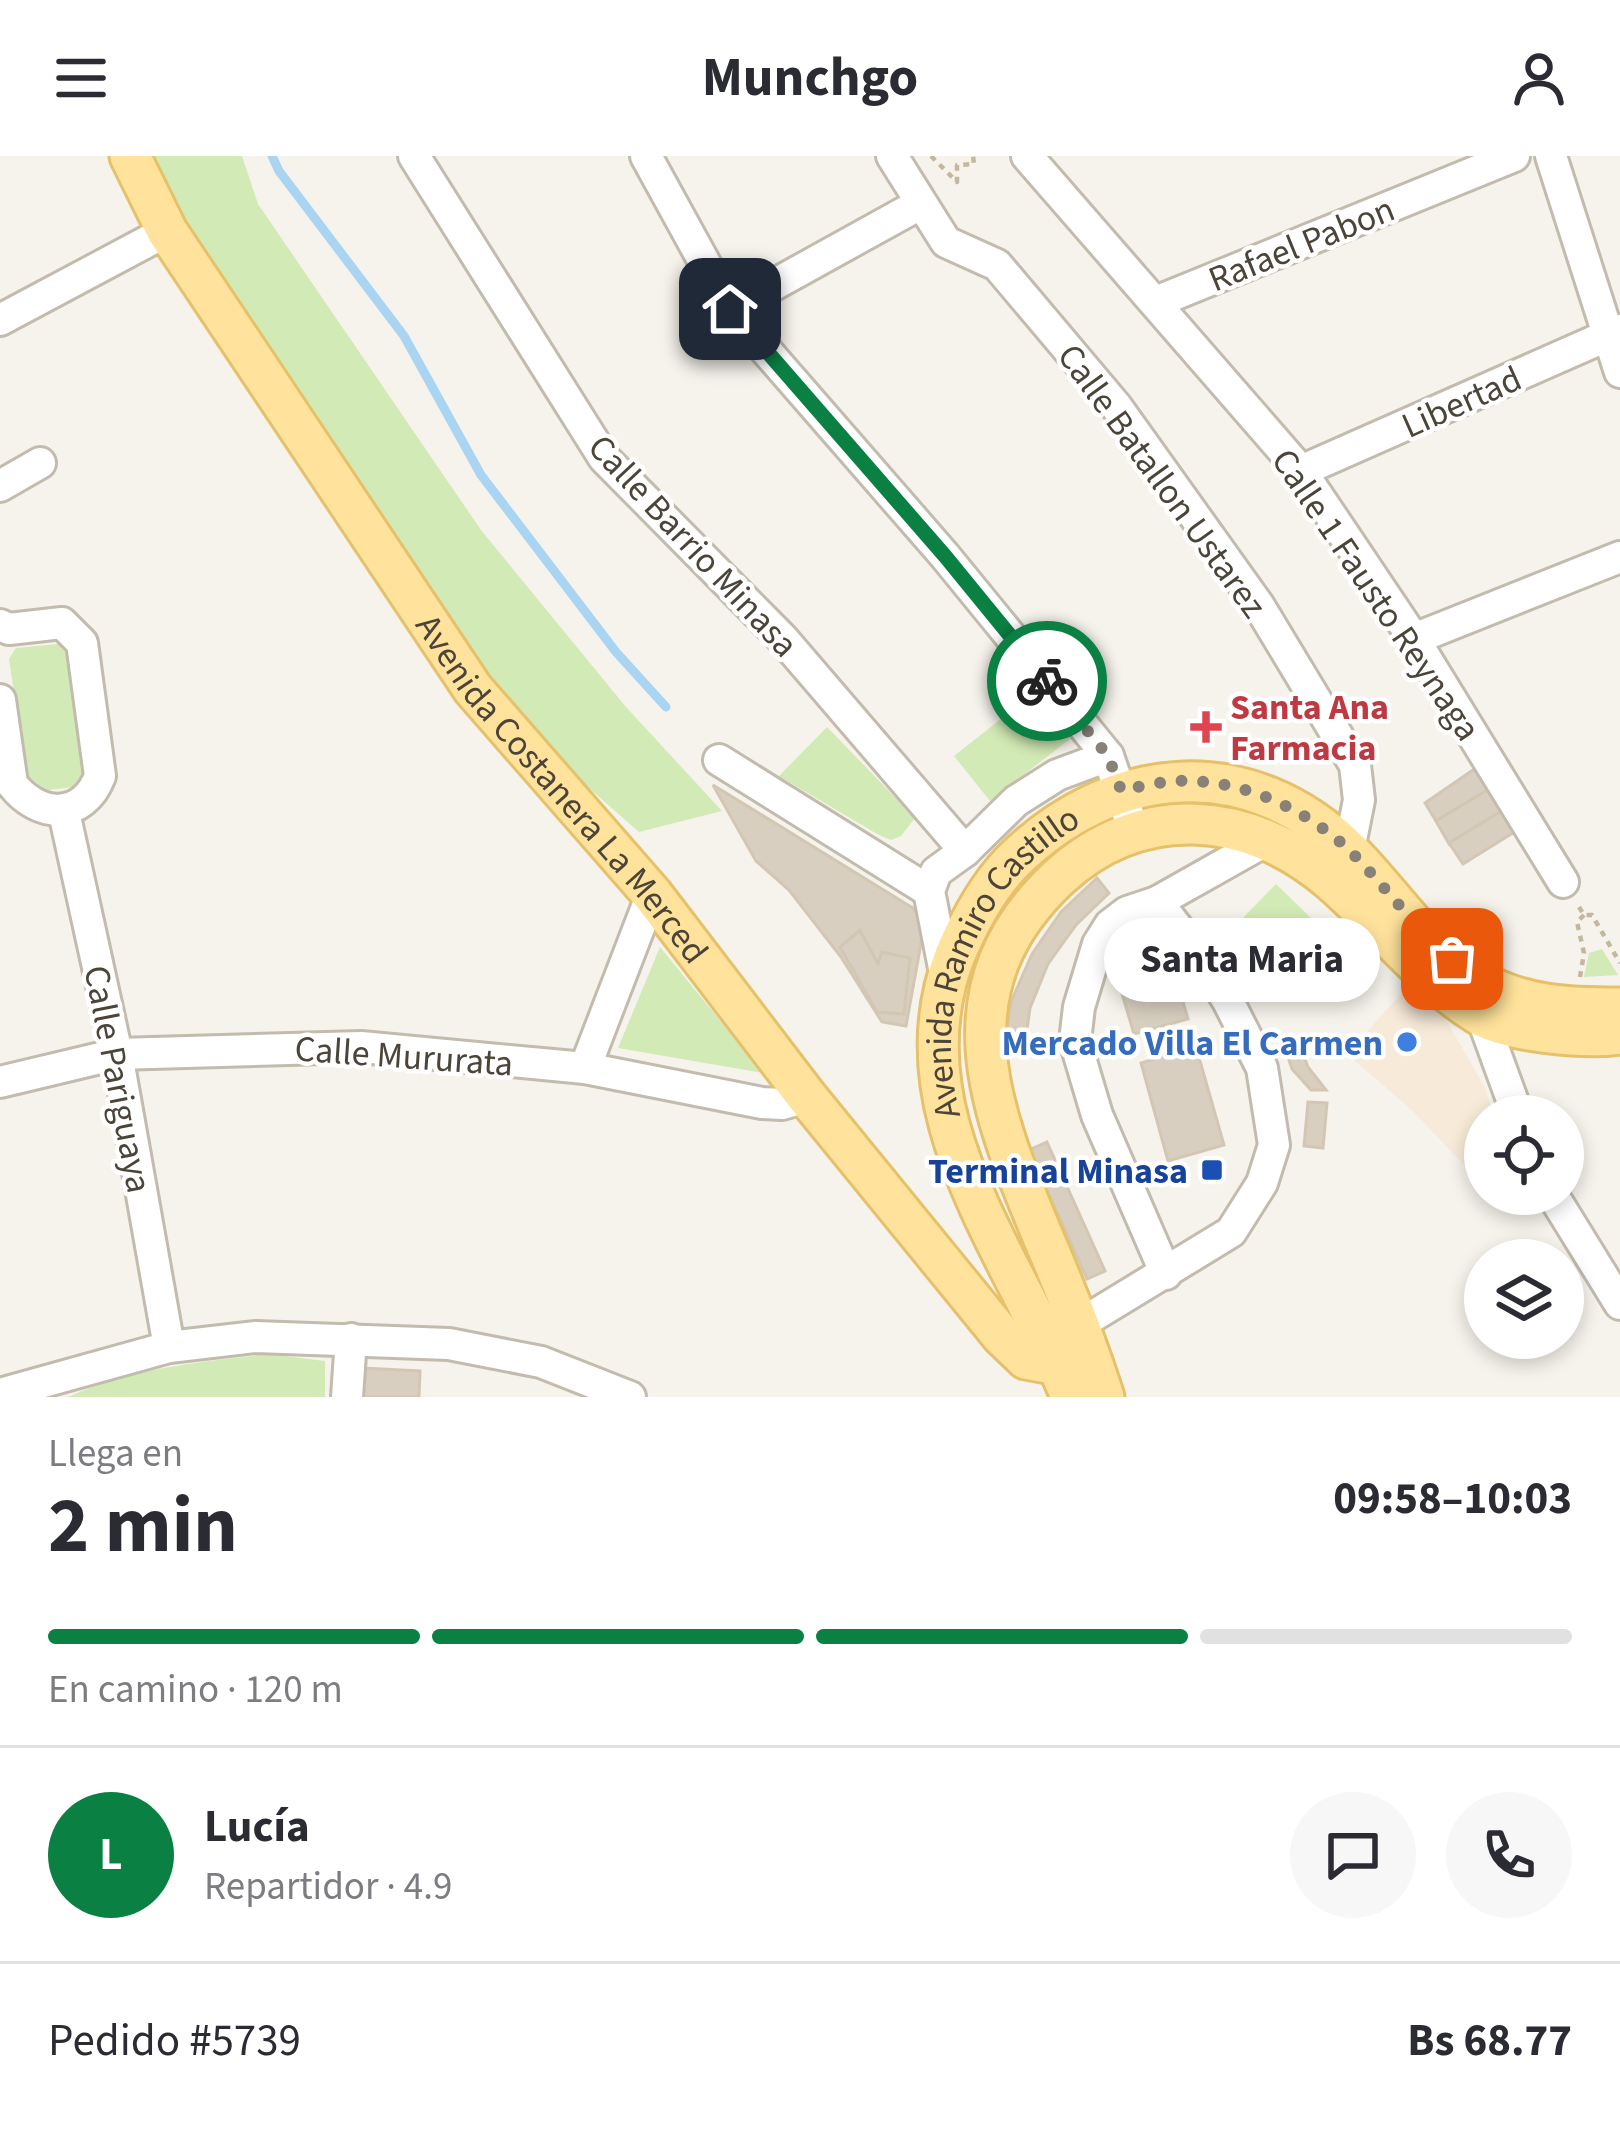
<!DOCTYPE html>
<html lang="es">
<meta charset="utf-8">
<style>
:root{--surface:#fff;--page:#f7f7f7;--text:#2b2b33;--muted:#7c7c81;--line:#e1e1e2;--accent:#0b8043}
body{margin:0;font-family:"Source Sans 3",sans-serif;background:var(--page);color:var(--text);height:100vh;display:flex;flex-direction:column;font-size:45px;white-space:nowrap}
*{box-sizing:border-box;margin:0}
p{font-size:39px;color:var(--muted)}
.icon{flex:none;width:66px;height:66px;fill:none;stroke:currentColor;stroke-width:2;stroke-linecap:round;stroke-linejoin:round}
.map{position:relative;height:1241px;overflow:hidden}
.details{display:flex;flex-direction:column;background:var(--surface);flex:1}
.details>*{flex:none}
.buttons{position:absolute;left:1464px;top:939px;display:grid;gap:24px}
.buttons a{display:grid;place-items:center;width:120px;height:120px;border-radius:50%;background:var(--surface);box-shadow:0 6px 18px #0003;font-size:60px}
.pin{position:absolute;display:grid;place-items:center;width:102px;height:102px;color:#fff;margin:-51px;border-radius:24px;box-shadow:0 6px 18px #0006}
.courier{position:absolute;display:grid;place-items:center;width:120px;height:120px;margin:-60px;border:9px solid #0b8043;border-radius:50%;background:#fff;color:#222;box-shadow:0 3px 15px #0007}
.bubble{position:absolute;height:84px;border-radius:42px;background:var(--surface);box-shadow:0 6px 18px #0003;font-size:39px;font-weight:700;line-height:84px;text-align:center}
.overview em{font-style:normal;font-weight:700}
.overview div{display:flex;flex-direction:column-reverse}
.overview{display:flex;align-items:center;justify-content:space-between;height:204px;padding:0 48px}
h1{font-size:78px;font-weight:700;line-height:90px}
.bar{display:grid;grid-template-columns:repeat(4,1fr);gap:18px 12px;align-content:center;height:144px;padding:0 48px}
.bar i{height:15px;border-radius:9px;background:var(--line)}
.bar .selected{background:var(--accent)}
.bar p{grid-column:span 4}
.line{display:flex;align-items:center;gap:30px;padding:0 48px;border-top:3px solid var(--line)}
.line div{flex:1}
.round{display:grid;place-items:center;flex:none;width:126px;height:126px;border-radius:63px;background:var(--page)}
header{display:flex;justify-content:space-between;align-items:center;height:156px;padding:0 48px;background:var(--surface);font-size:54px;font-weight:700}
.map>svg:first-child{display:block}
</style>
<header><svg class="icon" aria-label="menu" viewBox="0 0 24 24"><path d="M4 6h16M4 12h16M4 18h16"/></svg>Munchgo<svg class="icon" aria-label="person" viewBox="0 0 24 24"><circle cx="12" cy="8" r="4"/><path d="M4 21q1-7 8-7t8 7"/></svg></header>
<div class="map">
<svg width="1620" height="1241" viewBox="0 0 1620 1241">
<rect width="100%" height="100%" fill="#f6f3ec"/>
<path fill="#f7ead8" d="M1410 828 1441 855 1485 932 1494 960H1485V1031L1412 954 1347 898Z"/>
<g fill="#d2eab5">
<path d="M144 0H242L258 48 481 374 626 551 722 655 639 676 524 575 264 201Z"/>
<path d="M58 488 69 496 88 612 82 630 40 635 27 624 9 503 16 492Z"/>
<path d="M1034 537 1070 583 990 645 954 600Z"/>
<path d="M827 571 915 662 901 680 891 684 877 678 779 620Z"/>
<path d="M1276 728 1353 803 1310 846 1233 772Z"/>
<path d="M660 791 763 917 618 892Z"/>
<path d="M1602 793 1618 819 1584 821 1589 797Z"/>
<path d="M268 1198 325 1205V1241H68C130 1212 200 1206 268 1198Z"/>
</g>
<g fill="none" stroke-linecap="round" stroke-linejoin="round">
<path stroke="#a9d4f2" stroke-width="9" d="M272 0 279 15 404 180 481 319 616 496 666 551"/>
</g>
<g fill="#d8cfc1" stroke="#d3c7b4" stroke-width="3">
<path d="M1476 612 1489 633 1436 665 1425 647Z"/>
<path d="M713 629 913 752 922 765V782L906 870 882 866 841 801 789 734 756 705Z"/>
<path d="M1489 633 1503 655 1449 688 1436 665Z"/>
<path d="M1503 654 1516 675 1463 708 1449 687Z"/>
<path d="M1097 722 1109 737 1076 769 1048 808 1030 852 1025 887 1005 885 1011 846 1032 798 1061 756Z"/>
<path d="M1146 768 1165 784 1188 863 1134 878 1112 804V787L1120 776Z"/>
<path d="M860 774 878 808 882 796 910 802 904 858 877 856 840 791Z"/>
<path d="M1196 891 1224 989 1168 1005 1141 907Z"/>
<path d="M1301 893 1308 911 1326 934H1311L1292 913 1287 898Z"/>
<path d="M1308 946 1327 947 1323 992 1304 990Z"/>
<path d="M1047 986 1105 1115 1087 1123 1029 994Z"/>
<path d="M362 1212 420 1215 419 1241H361Z"/>
</g>
<g fill="none" stroke-linecap="round" stroke-linejoin="round">
<g stroke="#c2bbae" stroke-width="36">
<g id="minor">
<path d="M414 0 604 302 783 483 965 695"/>
<path d="M646 0 730 153 945 400 1108 600 1134 675"/>
<path d="M892 0 946 86 997 109 1116 250 1259 450 1355 609 1359 644 1349 694 1338 706"/>
<path d="M1027 0 1301 315 1414 483 1563 726"/>
<path d="M1551 0 1620 216"/>
<path d="M1156 146 1514 0"/>
<path d="M730 153 920 48"/>
<path d="M0 164 167 75"/>
<path d="M1301 315 1620 174"/>
<path d="M0 330 40 307"/>
<path d="M0 469 9 473 62 467 82 487 100 620C83 664 39 663 12 628L0 544"/>
<path d="M1414 483 1620 401"/>
<path d="M719 604 929 735"/>
<path d="M64 656 117 898 169 1191"/>
<path d="M946 822 929 735 936 716 965 695 1016 645 1057 619 1108 600"/>
<path d="M1482 861 1518 960"/>
<path d="M585 912 652 738"/>
<path d="M0 926 117 898 361 891 585 912 762 947 782 948 807 941"/>
<path d="M1552 1038 1620 1148"/>
<path d="M1166 1118 1097 959 1075 885 1079 851 1098 788 1110 769 1127 756 1157 746 1267 684"/>
<path d="M1080 1168 1231 1076 1262 1027 1274 989 1262 912 1228 845 1199 799 1157 746"/>
<path d="M0 1238 169 1191 256 1181 449 1188 541 1206 630 1241"/>
<path d="M347 1241 351 1183"/>
</g>
</g>
<g stroke="#e6c16a" stroke-width="45">
<g id="major">
<path id="s1" d="M130 0 167 75 473 533 652 738 807 941 1002 1180 1026 1203 1058 1209"/>
<path id="s2" d="M1071 1241C1016 1100 893 958 955 799 969 766 987 732 1012 706 1110 608 1249 594 1351 697 1393 739 1427 795 1479 825 1523 851 1571 852 1620 852"/>
<path d="M1104 1241C1087 1189 1068 1139 1046 1088 992 958 937 835 1059 721 1141 646 1248 654 1330 724 1380 767 1422 823 1478 858 1506 876 1587 883 1620 878"/>
</g>
</g>
<g stroke="#c4b79f" stroke-width="4.5" stroke-dasharray="6 6" stroke-linecap="butt">
<path d="M931 0 957 26V9L974 8 973 0"/>
<path d="M1579 751 1584 759H1592L1620 807"/>
<path d="M1580 821 1584 797 1577 766 1584 759"/>
</g>
<use href="#minor" stroke="#fff" stroke-width="30"/>
<use href="#major" stroke="#ffe39c" stroke-width="39"/>
</g>
<g fill="none" stroke-linecap="round" stroke-linejoin="round">
<path stroke="#878178" stroke-width="12" stroke-dasharray="0 21.6" d="M1047 525 1108 600 1121 634C1139 631 1158 626 1176 625 1239 622 1306 652 1351 696 1386 731 1414 771 1452 803"/>
<path stroke="#0b8043" stroke-width="15" d="M730 153 945 400 1047 525"/>
</g>
<path fill="#e0444e" stroke="#fff" stroke-width="4.5" d="M1200 553h12v12h12v12h-12v12h-12v-12h-12v-12h12z"/>
<circle fill="#3f7fe0" stroke="#fff" stroke-width="4.5" cx="1407" cy="886" r="12"/>
<rect fill="#1a4fb4" stroke="#fff" stroke-width="4.5" x="1200" y="1002" width="24" height="24" rx="6"/>
<g text-anchor="middle" stroke-width="9" stroke-linejoin="round" paint-order="stroke">
<g font-size="36" fill="#4b4439" stroke="#fff">
<text transform="translate(1301 87) rotate(-22)" y="13">Rafael Pabon</text>
<text transform="translate(1461 245) rotate(-24)" y="13">Libertad</text>
<text transform="translate(1163 324) rotate(54)" y="13">Calle Batallon Ustarez</text>
<text transform="translate(694 389) rotate(47)" y="13">Calle Barrio Minasa</text>
<text transform="translate(1377 438) rotate(56)" y="13">Calle 1 Fausto Reynaga</text>
<text dy="13" stroke="none"><textPath href="#s1" startOffset="768">Avenida Costanera La Merced</textPath></text>
<text dy="13" stroke="none"><textPath href="#s2" startOffset="483">Avenida Ramiro Castillo</textPath></text>
<text transform="translate(404 899) rotate(4)" y="13">Calle Mururata</text>
<text transform="translate(119 923) rotate(79)" y="13">Calle Pariguaya</text>
</g>
<g font-size="36" font-weight="bold" fill="#be3a42" stroke="#fff" text-anchor="start">
<text x="1230" y="563">Santa Ana<tspan x="1230" dy="41">Farmacia</tspan></text>
</g>
<g font-size="36" font-weight="bold" fill="#366cbe" stroke="#fff" text-anchor="end">
<text x="1383" y="899">Mercado Villa El Carmen</text>
</g>
<g font-size="36" font-weight="bold" fill="#164399" stroke="#fff" text-anchor="end">
<text x="1188" y="1027">Terminal Minasa</text>
</g>
</g>
</svg>
<div class="buttons">
<a><svg class="icon" aria-label="locate" viewBox="0 0 24 24"><circle cx="12" cy="12" r="6"/><path d="M12 2v4M12 18v4M2 12h4M18 12h4"/></svg></a>
<a><svg class="icon" aria-label="layers" viewBox="0 0 24 24"><path d="M12 4l9 5-9 5-9-5zM3 14l9 5 9-5"/></svg></a>
</div>
<div class="pin" style="left:1452px;top:803px;background:#ea580c"><svg class="icon" aria-label="bag" viewBox="0 0 24 24"><path d="M5 8h14l-1 12H6zM9 8a3 3 0 0 1 6 0"/></svg></div>
<div class="pin" style="left:730px;top:153px;background:#1f2937"><svg class="icon" aria-label="home" viewBox="0 0 24 24"><path d="M3 11l9-7 9 7M6 9v11h12V9"/></svg></div>
<div class="courier" style="left:1047px;top:525px"><svg class="icon" aria-label="bike" viewBox="0 0 24 24"><circle cx="6" cy="16" r="4"/><circle cx="18" cy="16" r="4"/><path d="M6 16l4-8h5l3 8M10 8l3 8H6M13 5h3"/></svg></div>
<div class="bubble" style="left:1104px;top:762px;width:276px">Santa Maria</div>
</div>
<section class="details">
<div class="overview"><div><h1>2 min</h1><p>Llega en</p></div><em>09:58–10:03</em></div>
<div class="bar"><i class="selected"></i><i class="selected"></i><i class="selected"></i><i></i><p>En camino · 120 m</p></div>
<div class="line" style="height:216px"><b class="round" style="background:var(--accent);color:#fff">L</b><div><b>Lucía</b><p>Repartidor · 4.9</p></div><a class="round"><svg class="icon" aria-label="chat" viewBox="0 0 24 24"><path d="M4 5h16v11H9l-5 4z"/></svg></a><a class="round"><svg class="icon" aria-label="phone" viewBox="0 0 24 24"><path d="M5 4h4l2 5-3 2q2 4 5 5l2-3 5 2v4C11 20 4 13 5 4z"/></svg></a></div>
<div class="line" style="height:156px"><div>Pedido #5739</div><b>Bs 68.77</b></div>
</section>
